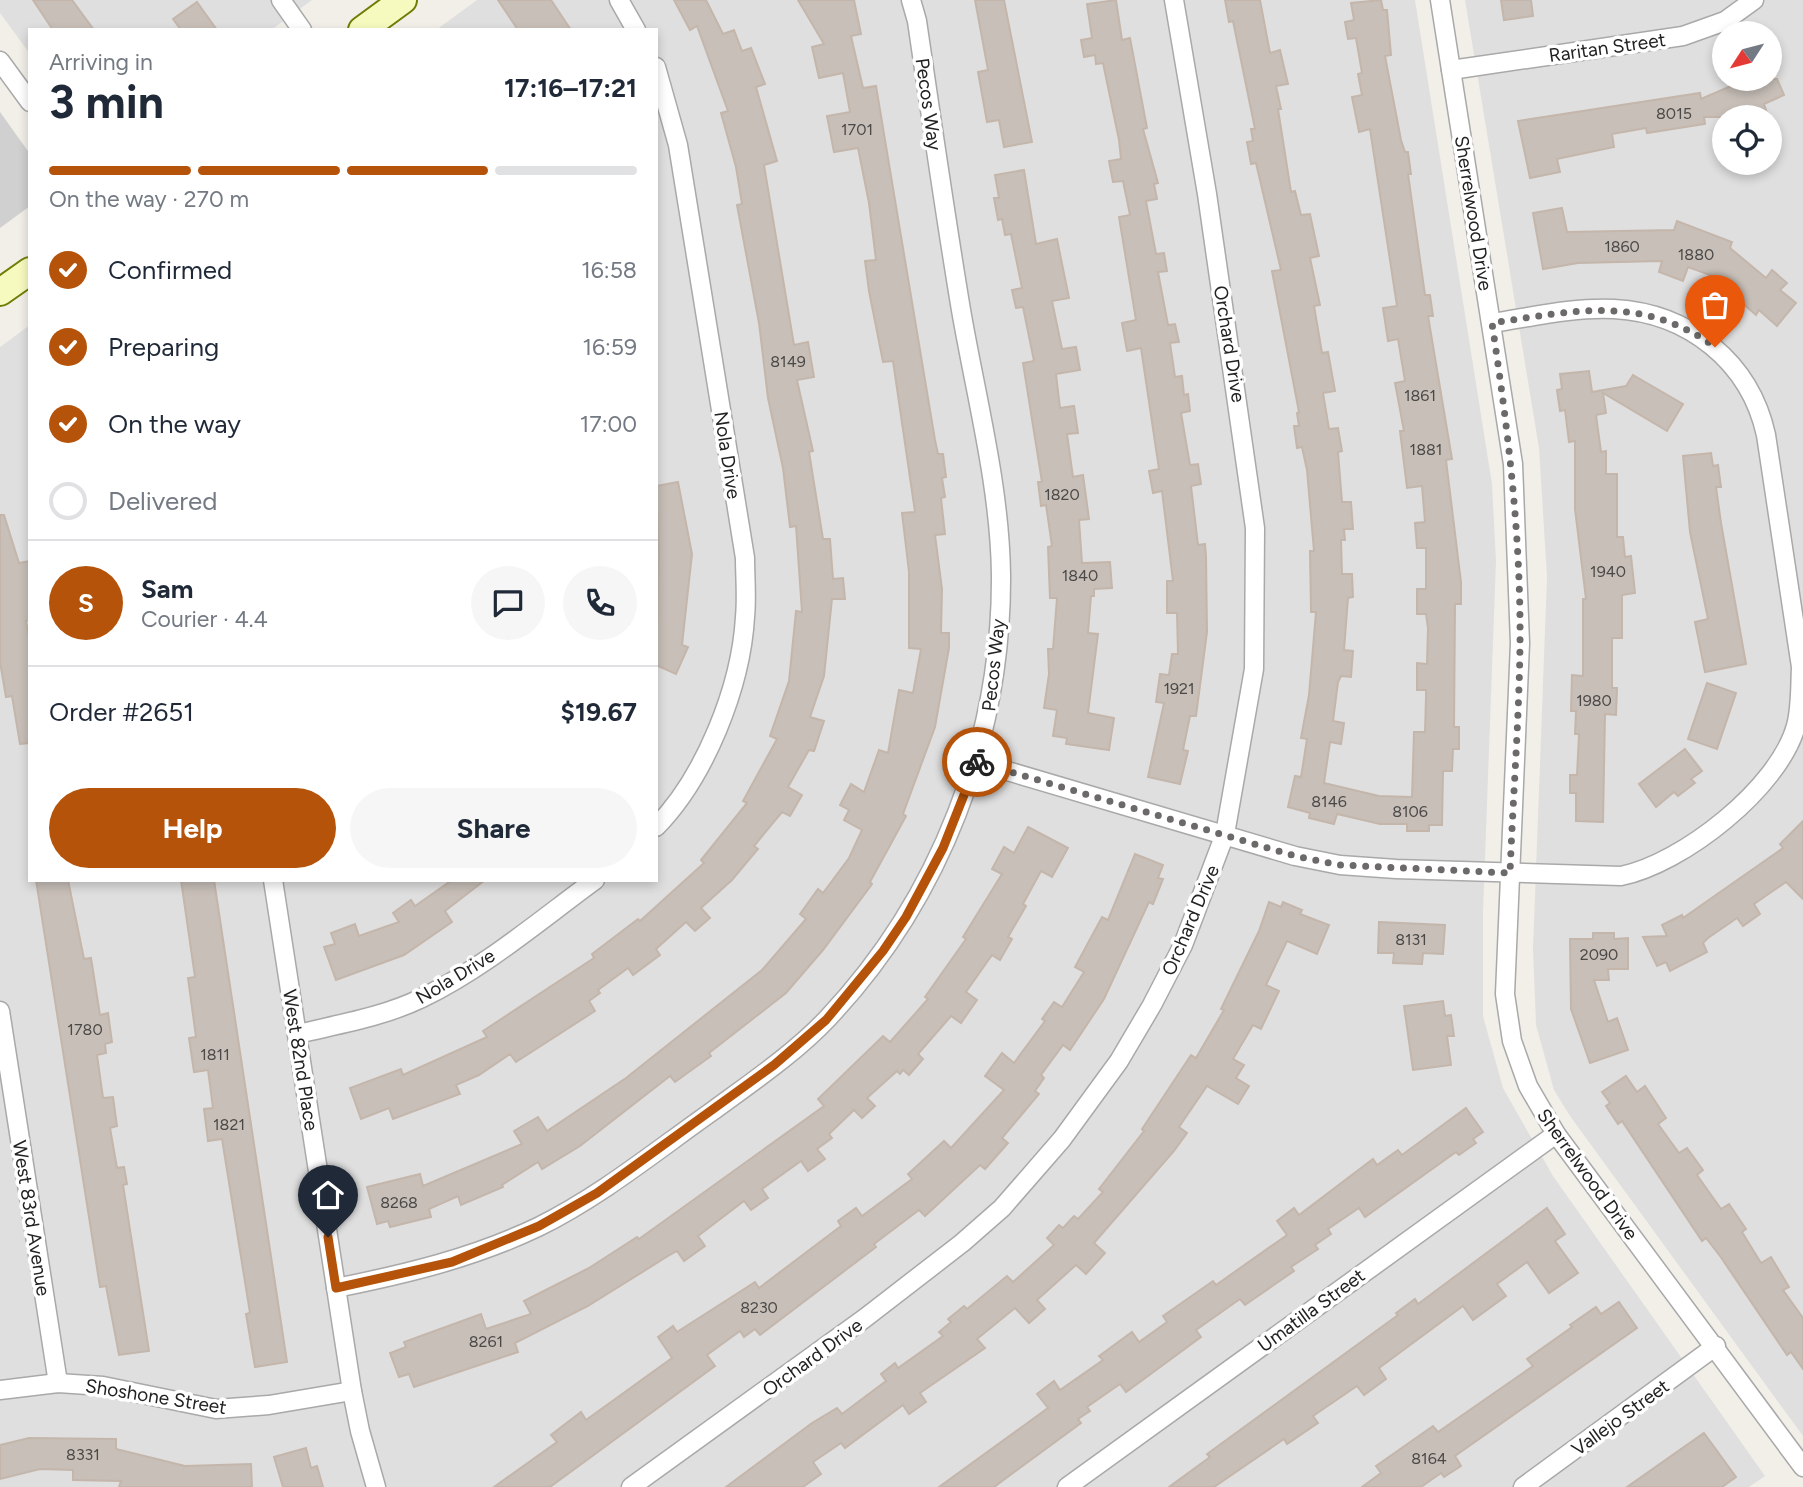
<!DOCTYPE html>
<meta charset="utf-8">
<style>
:root{--surface:#fff;--page:#f6f6f7;--text:#1f2937;--muted:#747a83;--line:#e0e1e3;--accent:#b45309}
body{margin:0;font-family:Figtree,sans-serif;background:var(--page);color:var(--text);height:100vh;display:flex;flex-direction:column;font-size:26px;white-space:nowrap}
*{box-sizing:border-box;margin:0}
p{font-size:23px;color:var(--muted)}
.icon{flex:none;width:38px;height:38px;fill:none;stroke:currentColor;stroke-width:2;stroke-linecap:round;stroke-linejoin:round}
.map{position:relative;flex:1;overflow:hidden}
.sheet{position:absolute;left:28px;top:28px;width:630px;height:854px;display:flex;flex-direction:column;background:var(--surface);border-radius:0px;box-shadow:0 4px 10px #0003}
.sheet>*{flex:none}
.needle{width:46px;rotate:234deg}
.tools{position:absolute;left:1712px;top:21px;display:grid;gap:14px}
.tools a{display:grid;place-items:center;width:70px;height:70px;border-radius:50%;background:var(--surface);box-shadow:0 4px 10px #0003;font-size:35px}
.pin{position:absolute;display:grid;place-items:center;width:60px;height:60px;color:#fff;margin:-72px -30px;border-radius:50% 50% 50% 0;rotate:-45deg;box-shadow:0 0 7px #0007}
.pin .icon{rotate:45deg}
.courier{position:absolute;display:grid;place-items:center;width:70px;height:70px;margin:-35px;border:5px solid #b45309;border-radius:50%;background:#fff;color:#222;box-shadow:0 2px 9px #0007}
.overview em{font-style:normal;font-weight:700}
.overview div{display:flex;flex-direction:column-reverse}
.overview{display:flex;align-items:center;justify-content:space-between;height:119px;padding:0 21px}
h1{font-size:46px;font-weight:700;line-height:52px}
.bar{display:grid;grid-template-columns:repeat(4,1fr);gap:10px 7px;align-content:center;height:84px;padding:0 21px}
.bar i{height:9px;border-radius:5px;background:var(--line)}
.bar .current{background:var(--accent)}
.bar p{grid-column:span 4}
.line{display:flex;align-items:center;gap:18px;padding:0 21px;border-top:2px solid var(--line)}
.line div{flex:1}
.round{display:grid;place-items:center;flex:none;width:74px;height:74px;border-radius:37px;background:var(--page)}
ol{padding:0 21px;list-style:none}
li{display:flex;align-items:center;gap:21px;height:77px}
li p{margin-inline-start:auto}
li .icon{padding:7px;border-radius:50%;background:var(--accent);color:#fff;stroke-width:4}
li:last-child{color:var(--muted)}
li i{width:38px;height:38px;border:4px solid var(--line);border-radius:50%}
.button{display:flex;gap:14px;margin-top:auto;padding:14px 21px}
.button a{flex:1;height:80px;border-radius:42px;background:var(--accent);color:#fff;font-size:28px;font-weight:700;line-height:80px;text-align:center}
.button a+a{background:var(--page);color:var(--text)}
.map>svg:first-child{display:block}
</style>
<div class="map">
<svg width="1803" height="1487" viewBox="0 0 1803 1487">
<rect width="100%" height="100%" fill="#f2efe9"/>
<g fill="#e0dfdf" fill-rule="evenodd">
<path d="M0 0H312L271 30H30V54L0 13Z"/>
<path d="M477 0H1415L1492 484 1496 561 1483 912V1016L1503 1088 1553 1176 1765 1476 1749 1487H0V347L30 325V880H656V30H436Z"/>
<path d="M1465 0H1803V1436L1570 1116 1554 1090 1536 1025 1533 949 1547 577 1539 448ZM1724 33H1769V79H1724ZM1724 117H1769V163H1724Z"/>
</g>
<path fill="#d0d0d0" d="M0 112 30 154V206L0 228Z"/>
<g fill="#c7bfb8" stroke="#c4b6ab" stroke-width="2">
<path d="M33 0H72L94 30H53Z"/>
<path d="M498 0H551L571 30H518Z"/>
<path d="M674 0H706L723 34 734 30 742 51 751 48 765 84 756 87 777 161 764 165 794 345 808 342 814 377 797 380 813 451 809 452 823 539H830L833 579 843 578 845 599H832L824 676 810 717 824 721 814 751 809 750 788 787 802 795 790 816 782 812 754 846 758 849 732 880 701 908 710 918 695 931 686 922 656 949 660 955 633 975 628 968 598 990 600 993 589 1001 595 1011 516 1062 510 1054 479 1075 456 1085 460 1094 393 1119 389 1108 361 1119 350 1088 401 1069 403 1075 487 1037 483 1031 594 958 592 954 638 919 640 921 704 863 701 860 747 803 743 801 777 739 770 736 789 681 796 611 802 612 796 526 790 527 783 468 768 398 759 323 737 205 742 204 736 167 721 113 728 111 697 26 690 30Z"/>
<path d="M798 0H854L861 34 851 36 863 88 876 86 935 440 938 454H943L946 477 942 478 945 497 941 498 945 534 935 535 942 589 941 633H949V648L935 727 903 814 906 816 870 882 872 884 823 950 786 993 709 1053 711 1056 675 1082 670 1076 580 1146 542 1169 538 1162 502 1185 503 1187 461 1205 458 1196 429 1209 431 1217 390 1227 388 1221 377 1224 367 1187 420 1174 423 1186 522 1144 514 1131 538 1117 547 1131 626 1078 762 970 806 919 800 914 818 889 823 893 849 858 862 830 844 820 849 810 840 805 851 784 864 792 879 750 888 753 899 690 913 693 921 649 909 648V572L902 513 915 512 893 361 883 362 869 291 865 261 876 260 869 203 858 148 834 152 827 116 850 112 843 73 819 78 812 47 824 44Z"/>
<path d="M975 0H1004L1032 142 1004 147 999 120 987 122 978 72 988 70Z"/>
<path d="M1116 0 1122 40 1130 38 1147 128 1143 129 1158 183 1154 184 1157 199 1146 201 1156 254 1164 253 1167 271 1158 272 1168 325 1175 324 1179 342 1170 343 1175 377 1182 376 1184 395 1188 394 1190 411 1181 413 1190 465 1198 464 1201 484 1191 486 1198 545 1205 544 1206 556 1207 632 1196 716H1190L1183 750 1188 751 1180 784 1148 777 1164 703 1156 702 1160 674 1169 675 1172 654H1178L1177 613H1167V581H1173L1162 491 1153 493 1149 471 1159 469 1141 348 1127 351 1122 323 1136 320 1119 217 1130 215 1123 181 1113 182 1109 161 1121 159 1119 140 1103 63 1096 64 1095 55 1084 57 1081 40 1092 38 1087 4Z"/>
<path d="M1225 0H1260L1270 53 1280 50 1288 84 1276 86 1281 109H1278L1291 192 1295 191 1301 215 1310 214 1319 256 1310 258 1320 305 1314 306 1322 353 1328 352 1335 391 1323 393 1329 429 1338 428 1342 451 1338 452 1342 502H1351L1353 529H1344L1345 540H1341L1342 574H1352L1353 597 1348 598 1344 650 1353 651 1351 677 1341 676 1338 682 1333 721 1344 723 1341 744 1330 742 1324 783 1379 796 1412 797 1414 732H1425L1426 697V690H1417V663L1427 664 1428 628 1426 614H1417V589H1426V548H1417L1415 523 1425 522 1422 486 1407 488 1400 431H1404L1395 383 1405 381 1398 339 1388 341 1383 308 1397 306 1370 129 1359 132 1352 97 1362 95 1358 74 1362 73 1356 38 1348 39 1345 22 1354 20 1351 3 1381 0 1383 10H1387L1391 55 1385 56 1401 140 1405 152H1408L1411 174H1408L1425 295H1430L1433 316H1428L1452 459 1446 460 1461 582V604H1455L1454 727H1459V749H1453L1452 771H1443L1442 825H1429V831H1407V824H1380L1337 814 1334 824 1309 818 1310 813 1288 807 1295 776 1301 777 1307 739 1301 738 1309 695 1316 612H1311L1310 551H1314L1307 470 1302 447 1297 448 1294 426H1299L1297 413 1299 412 1272 271 1281 270 1256 163 1251 164 1247 142 1253 141 1251 129H1255L1233 21 1229 22Z"/>
<path d="M1501 0H1531L1533 16 1504 20Z"/>
<path d="M197 2 217 30H181L173 19Z"/>
<path d="M1747 79H1777L1784 95 1764 104 1767 113 1757 117H1704L1705 124 1647 133 1646 128 1612 134 1614 147 1557 159 1560 172 1530 178 1518 121 1700 93 1701 99Z"/>
<path d="M1024 170 1036 244 1057 239 1069 298 1052 301 1062 349 1076 347 1080 370 1056 374 1060 408 1074 406 1078 433 1067 434 1073 477 1083 475 1089 519 1079 520 1082 563 1110 562 1112 588 1094 589V596H1091L1088 633 1098 634 1088 713 1114 718 1109 750 1066 744 1067 738 1053 736 1057 710 1044 708 1049 674 1048 649H1053L1057 598H1050L1048 547 1052 546 1046 505 1041 506 1038 482H1042L1023 363 1034 361 1023 307 1016 308 1012 290 1022 288 1011 234 1005 235 1002 219 998 220 994 198H999L995 175Z"/>
<path d="M1562 208 1567 232 1674 230 1677 221 1732 242 1730 248 1766 278 1772 270 1787 283 1780 290 1796 303 1777 326 1759 310 1756 315 1740 301 1743 297 1724 280 1688 267 1683 281 1659 272 1662 261 1578 263 1543 269 1533 213Z"/>
<path d="M1589 371 1592 392 1626 386 1633 375 1683 404 1667 431 1603 393 1606 413 1596 415 1601 452 1606 451V474H1617V537H1623L1625 557 1631 556 1635 593 1622 595V638H1612V688H1617L1616 715 1605 714 1603 822 1576 821V793H1570V775H1577L1579 734H1575L1576 711H1571L1572 675 1583 676V599H1586L1575 509V441L1569 442 1565 410 1560 411 1557 390 1562 389 1560 374Z"/>
<path d="M1711 453 1713 466 1718 465 1721 487H1716L1721 523 1746 664 1705 672 1695 622 1708 619 1690 532 1683 456Z"/>
<path d="M678 482 692 554 682 645 688 647 676 674 656 665 659 552 656 486Z"/>
<path d="M0 515H4L19 563 30 561V620L26 621 30 643V743L20 744 12 696 6 697 0 662Z"/>
<path d="M1707 683 1736 693 1717 749 1688 739Z"/>
<path d="M1685 749 1702 771 1691 779 1695 783 1678 796 1674 792 1656 807 1639 784Z"/>
<path d="M1803 821V899L1786 882 1754 904 1760 914 1743 926 1737 918 1708 938 1703 943 1707 952 1670 971 1666 962 1657 966 1643 937 1667 936 1662 925 1682 915 1683 918 1783 848 1780 844Z"/>
<path d="M1028 827 1068 848 1052 877 1041 871 1023 904 1026 906 1008 937 1012 939 1000 960 992 955 966 992 977 1000 961 1023 951 1016 918 1054 923 1059 909 1075 903 1070 900 1074 897 1071 867 1098 875 1106 862 1118 854 1110 829 1134 832 1138 817 1149 825 1159 808 1171 801 1161 762 1189 768 1198 751 1210 744 1201 698 1236 705 1246 684 1261 677 1251 668 1256 588 1306 515 1343 518 1352 414 1387 409 1374 399 1377 390 1353 406 1347 404 1342 481 1314 486 1329 531 1314 524 1301 589 1268 637 1237 639 1239 824 1106 818 1099 883 1036 890 1042 928 999 925 997 966 939 963 937 1002 874 992 869 1004 847 1014 853Z"/>
<path d="M1135 854 1163 865 1158 878 1163 879 1153 904 1149 902 1104 999 1070 1050 1063 1045 1041 1075 1044 1078 1035 1091 1039 1094 1002 1138 1008 1143 985 1169 980 1165 925 1216 919 1210 874 1244 876 1247 760 1335 755 1329 744 1337 740 1331 707 1355 715 1366 550 1487H494L557 1442 551 1435 581 1412 586 1420 672 1358 658 1337 673 1326 677 1332 755 1282 759 1288 841 1226 838 1221 856 1208 862 1216 912 1179 908 1174 944 1141 951 1148 1004 1090 985 1076 1002 1053 1014 1063 1045 1021 1042 1019 1054 1002 1062 1007 1084 972 1075 967 1102 917 1108 920Z"/>
<path d="M36 880H68L84 959 91 958 100 1015 108 1013 112 1042 105 1044 106 1053 97 1055 103 1098 113 1097 117 1126 110 1128 117 1168 124 1167 127 1184 123 1185 149 1351 119 1355 106 1286 100 1287Z"/>
<path d="M181 880H214L287 1362 255 1367 246 1314 250 1313 222 1139 208 1141 204 1109 213 1108 208 1070 194 1072 189 1038 196 1037 188 978 195 977Z"/>
<path d="M452 880H485L445 911 452 922 404 955 336 980 324 947 335 944 331 933 355 924 359 936 399 922 393 913 411 900 415 906Z"/>
<path d="M1269 902 1281 907 1283 902 1302 910 1300 914 1329 925 1317 954 1287 941 1266 985 1279 991 1261 1029 1253 1025 1233 1059 1244 1065 1236 1078 1249 1086 1238 1104 1207 1086 1179 1127 1187 1133 1174 1151 1094 1243 1105 1253 1086 1274 1076 1265 1037 1300 1045 1309 1029 1323 1015 1308 977 1339 985 1348 920 1393 926 1402 909 1414 903 1405 845 1448 841 1443 813 1462 821 1474 803 1487H726L812 1423 837 1408 842 1414 886 1381 881 1374 895 1363 898 1368 943 1336 939 1332 951 1322 948 1319 964 1306 967 1309 1007 1276 1013 1282 1054 1245 1047 1238 1059 1225 1063 1228 1074 1216 1078 1219 1103 1192 1099 1189 1144 1131 1142 1129 1191 1055 1196 1058 1224 1010 1221 1009 1259 931Z"/>
<path d="M1379 922 1445 925 1443 954 1423 953 1422 964 1393 963 1394 953H1378Z"/>
<path d="M1593 933H1614V939L1628 938V969H1608L1609 980H1594L1608 1022 1617 1018 1628 1050 1590 1063 1571 1009 1570 939H1593Z"/>
<path d="M1443 1001 1445 1016 1451 1015 1454 1036H1447L1451 1065 1413 1070 1404 1006Z"/>
<path d="M1626 1076 1637 1092 1645 1086 1666 1118 1658 1124 1679 1153 1687 1148 1703 1170 1697 1175 1721 1209 1729 1204 1746 1229 1742 1232 1761 1263 1771 1257 1789 1287 1783 1290 1803 1318V1369L1791 1352 1787 1355 1720 1256 1706 1238 1702 1241 1622 1121 1618 1124 1606 1106 1610 1103 1602 1092Z"/>
<path d="M1466 1108 1483 1132 1473 1139 1476 1143 1459 1155 1456 1152 1365 1217 1359 1208 1328 1229 1331 1234 1315 1245 1318 1249 1291 1267 1294 1271 1245 1305 1240 1299 1196 1330 1201 1337 1126 1392 1120 1384 1087 1407 1090 1411 1078 1419 1081 1423 994 1487H939L1048 1408 1037 1394 1054 1381 1060 1390 1103 1360 1099 1356 1132 1332 1139 1342 1167 1322 1163 1316 1213 1281 1216 1285 1287 1235 1277 1221 1294 1208 1299 1215 1373 1159 1377 1165 1398 1150 1402 1155Z"/>
<path d="M1547 1208 1565 1234 1555 1241 1578 1273 1549 1293 1527 1262 1497 1284 1506 1296 1473 1320 1463 1306 1379 1368 1386 1379 1364 1395 1357 1386 1313 1416 1318 1423 1287 1444 1284 1439 1214 1487H1169L1210 1457 1207 1454 1398 1315 1396 1313 1415 1299 1418 1304Z"/>
<path d="M1619 1302 1637 1328 1455 1456 1461 1466 1444 1477 1441 1473 1421 1487H1362L1381 1473 1376 1466 1433 1426 1438 1432 1533 1366 1527 1359 1572 1327 1570 1325 1596 1307 1601 1314Z"/>
<path d="M1704 1433 1736 1477 1722 1487H1627Z"/>
<path d="M29 1438 116 1439V1449L185 1466 251 1464 252 1487H119L121 1481 73 1480V1470L40 1469 0 1479V1445Z"/>
<path d="M306 1448 311 1468 317 1466 323 1487H283L274 1457Z"/>
</g>
<g fill="none" stroke-linecap="round" stroke-linejoin="round">
<g stroke="#a9a9a9" stroke-width="21">
<g id="minor">
<path d="M281 0 302 30"/>
<path d="M619 0 636 30"/>
<path d="M1440 0 1513 464 1520 643 1505 994 1512 1041 1528 1086 1556 1134 1803 1467"/>
<path d="M0 61 30 102"/>
<path d="M656 67 678 145 745 558C745 577 747 597 745 617 741 687 705 777 656 827"/>
<path d="M1451 70 1683 36 1725 21 1754 0"/>
<path d="M977 762 1295 856 1340 865 1396 869 1621 876C1682 864 1779 788 1796 726 1801 707 1800 687 1801 667L1766 435C1750 362 1689 313 1614 309 1573 307 1532 317 1492 323"/>
<path d="M273 880 352 1391 360 1431 376 1487"/>
<path d="M0 1011 58 1383"/>
<path d="M298 1034C339 1024 383 1017 422 998 484 968 539 921 595 880"/>
<path d="M336 1288C406 1274 473 1258 538 1227 601 1196 657 1150 714 1110 752 1082 795 1053 828 1018 940 899 1002 739 1001 575 1000 487 976 397 961 310 945 214 931 117 917 21L911 0"/>
<path d="M0 1390 58 1383 103 1386 216 1409 269 1405 352 1391"/>
<path d="M631 1487 865 1318 962 1243 1002 1208 1062 1139 1119 1061 1152 1005 1183 945 1225 834 1254 669 1255 528 1207 194 1174 0"/>
<path d="M1067 1487 1556 1134"/>
<path d="M1523 1487 1716 1346"/>
</g>
</g>
<g stroke="#707d05" stroke-width="30">
<g id="secondary">
<path d="M362 30 403 0"/>
<path d="M0 292 30 271"/>
</g>
</g>
<use href="#minor" stroke="#fff" stroke-width="18"/>
<use href="#secondary" stroke="#f7fabf" stroke-width="26"/>
</g>
<g fill="none" stroke-linecap="round" stroke-linejoin="round">
<path stroke="#6b6a68" stroke-width="7" stroke-dasharray="0 12.6" d="M977 762 1295 856 1340 865 1510 873C1513 797 1519 721 1520 645 1521 536 1508 430 1492 323 1574 311 1642 294 1715 347"/>
<path stroke="#b45309" stroke-width="9" d="M328 1237 336 1288 452 1262 539 1226 597 1193 774 1065 826 1020 883 951 906 917 943 848 977 762"/>
</g>
<g text-anchor="middle" stroke-width="7" stroke-linejoin="round" paint-order="stroke">
<g font-size="16" fill="#4b4948">
<text x="1674" y="119">8015</text>
<text x="857" y="135">1701</text>
<text x="1622" y="252">1860</text>
<text x="1696" y="260">1880</text>
<text x="788" y="367">8149</text>
<text x="1420" y="401">1861</text>
<text x="1426" y="455">1881</text>
<text x="1062" y="500">1820</text>
<text x="1608" y="577">1940</text>
<text x="1080" y="581">1840</text>
<text x="1179" y="694">1921</text>
<text x="1594" y="706">1980</text>
<text x="1329" y="807">8146</text>
<text x="1410" y="817">8106</text>
<text x="1411" y="945">8131</text>
<text x="1599" y="960">2090</text>
<text x="85" y="1035">1780</text>
<text x="215" y="1060">1811</text>
<text x="229" y="1130">1821</text>
<text x="399" y="1208">8268</text>
<text x="759" y="1313">8230</text>
<text x="486" y="1347">8261</text>
<text x="83" y="1460">8331</text>
<text x="1429" y="1464">8164</text>
</g>
<g font-size="19" fill="#222" stroke="#fff">
<text transform="translate(1607 47) rotate(-8)" y="7">Raritan Street</text>
<text transform="translate(929 104) rotate(82)" y="7">Pecos Way</text>
<text transform="translate(1474 213) rotate(81)" y="7">Sherrelwood Drive</text>
<text transform="translate(1230 344) rotate(81)" y="7">Orchard Drive</text>
<text transform="translate(728 455) rotate(81)" y="7">Nola Drive</text>
<text transform="translate(993 665) rotate(-84)" y="7">Pecos Way</text>
<text transform="translate(1190 920) rotate(-67)" y="7">Orchard Drive</text>
<text transform="translate(455 976) rotate(-31)" y="7">Nola Drive</text>
<text transform="translate(301 1060) rotate(81)" y="7">West 82nd Place</text>
<text transform="translate(1588 1174) rotate(54)" y="7">Sherrelwood Drive</text>
<text transform="translate(32 1218) rotate(81)" y="7">West 83rd Avenue</text>
<text transform="translate(1311 1310) rotate(-36)" y="7">Umatilla Street</text>
<text transform="translate(812 1357) rotate(-36)" y="7">Orchard Drive</text>
<text transform="translate(156 1396) rotate(9)" y="7">Shoshone Street</text>
<text transform="translate(1620 1417) rotate(-36)" y="7">Vallejo Street</text>
</g>
</g>
</svg>
<div class="tools">
<a><svg class="needle" viewBox="-14 -14 28 28"><path d="M0-13l5 13h-10z" fill="#e53935"/><path d="M0 13l5-13h-10z" fill="#747a83"/></svg></a>
<a><svg class="icon" aria-label="locate" viewBox="0 0 24 24"><circle cx="12" cy="12" r="6"/><path d="M12 2v4M12 18v4M2 12h4M18 12h4"/></svg></a>
</div>
<div class="pin" style="left:1715px;top:347px;background:#ea580c"><svg class="icon" aria-label="bag" viewBox="0 0 24 24"><path d="M5 8h14l-1 12H6zM9 8a3 3 0 0 1 6 0"/></svg></div>
<div class="pin" style="left:328px;top:1237px;background:#1f2937"><svg class="icon" aria-label="home" viewBox="0 0 24 24"><path d="M3 11l9-7 9 7M6 9v11h12V9"/></svg></div>
<div class="courier" style="left:977px;top:762px"><svg class="icon" aria-label="bike" viewBox="0 0 24 24"><circle cx="6" cy="16" r="4"/><circle cx="18" cy="16" r="4"/><path d="M6 16l4-8h5l3 8M10 8l3 8H6M13 5h3"/></svg></div>
<section class="sheet">
<div class="overview"><div><h1>3 min</h1><p>Arriving in</p></div><em>17:16–17:21</em></div>
<div class="bar"><i class="current"></i><i class="current"></i><i class="current"></i><i></i><p>On the way · 270 m</p></div>
<ol>
<li><svg class="icon" aria-label="check" viewBox="0 0 24 24"><path d="M5 12l5 5 9-10"/></svg>Confirmed<p>16:58</p></li>
<li><svg class="icon" aria-label="check" viewBox="0 0 24 24"><path d="M5 12l5 5 9-10"/></svg>Preparing<p>16:59</p></li>
<li><svg class="icon" aria-label="check" viewBox="0 0 24 24"><path d="M5 12l5 5 9-10"/></svg>On the way<p>17:00</p></li>
<li><i></i>Delivered</li>
</ol>
<div class="line" style="height:126px"><b class="round" style="background:var(--accent);color:#fff">S</b><div><b>Sam</b><p>Courier · 4.4</p></div><a class="round"><svg class="icon" aria-label="chat" viewBox="0 0 24 24"><path d="M4 5h16v11H9l-5 4z"/></svg></a><a class="round"><svg class="icon" aria-label="phone" viewBox="0 0 24 24"><path d="M5 4h4l2 5-3 2q2 4 5 5l2-3 5 2v4C11 20 4 13 5 4z"/></svg></a></div>
<div class="line" style="height:91px"><div>Order #2651</div><b>$19.67</b></div>
<div class="button"><a>Help</a><a>Share</a></div>
</section>
</div>
